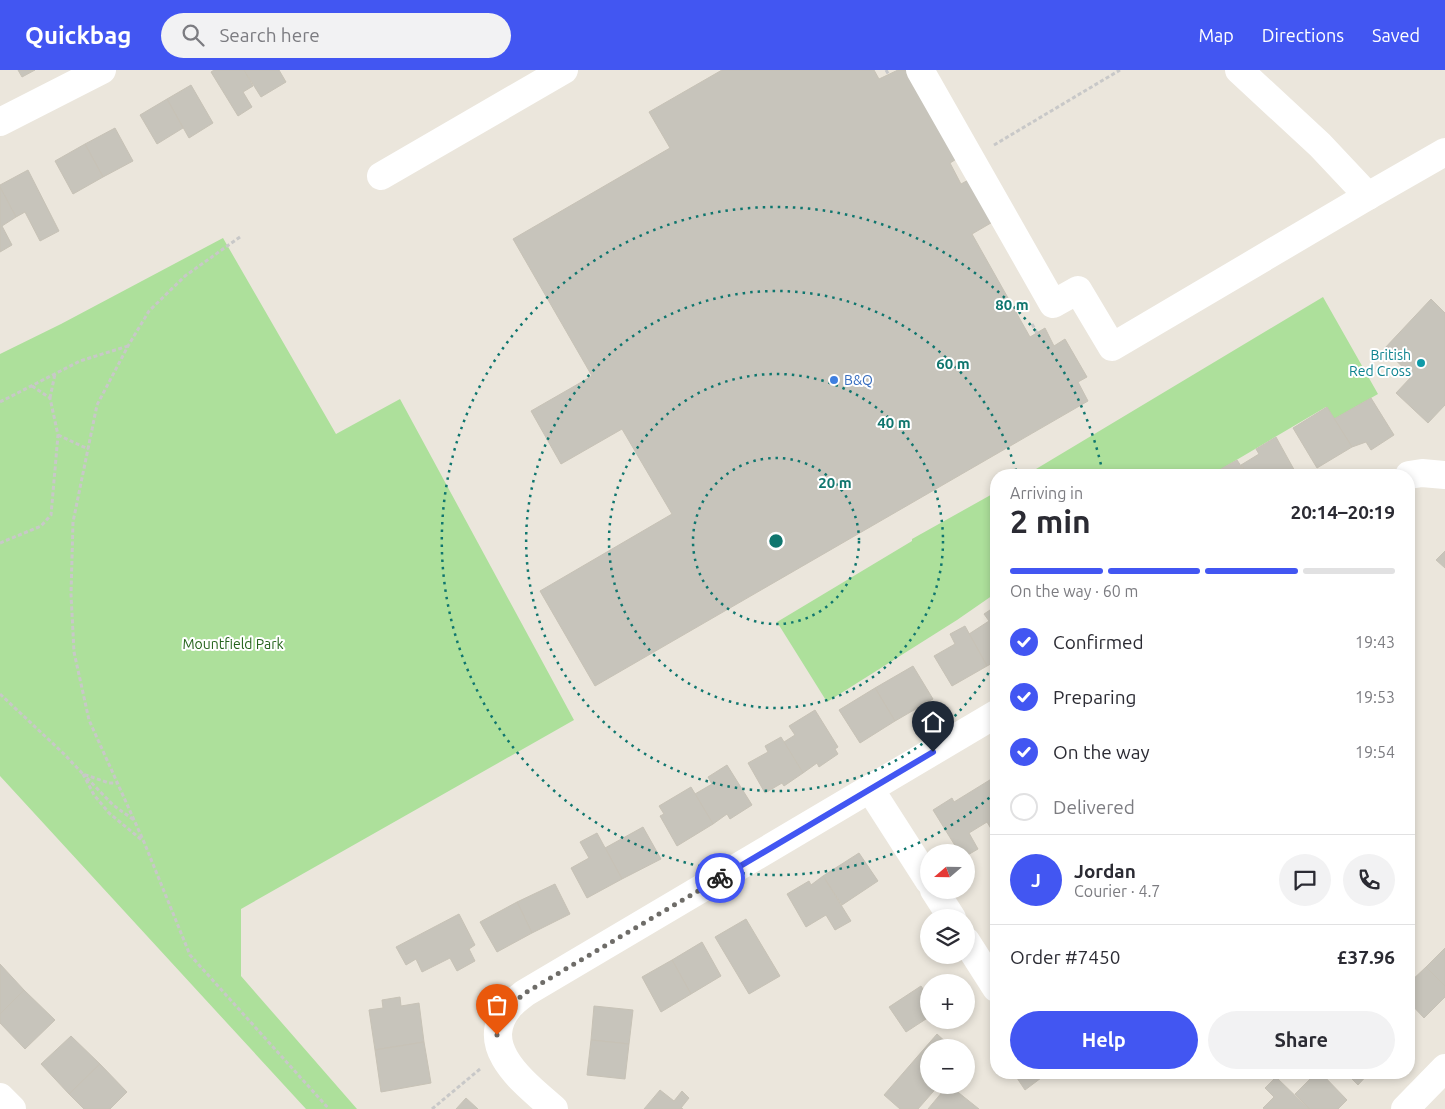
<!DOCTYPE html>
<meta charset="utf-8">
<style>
:root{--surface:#fff;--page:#f2f2f3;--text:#2b2b33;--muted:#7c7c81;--line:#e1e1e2;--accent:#4256f2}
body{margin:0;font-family:Ubuntu,sans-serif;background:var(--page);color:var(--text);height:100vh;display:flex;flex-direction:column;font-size:19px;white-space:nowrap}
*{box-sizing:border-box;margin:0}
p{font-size:16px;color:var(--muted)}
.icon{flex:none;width:28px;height:28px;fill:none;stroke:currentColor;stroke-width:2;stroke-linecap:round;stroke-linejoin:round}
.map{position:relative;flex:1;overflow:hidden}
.drawer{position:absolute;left:990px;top:399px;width:425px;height:610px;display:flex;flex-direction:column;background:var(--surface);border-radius:20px;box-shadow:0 2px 8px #0003}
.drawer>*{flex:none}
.needle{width:32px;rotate:250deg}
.fabs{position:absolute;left:920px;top:774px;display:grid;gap:10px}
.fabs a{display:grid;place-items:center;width:55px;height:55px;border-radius:50%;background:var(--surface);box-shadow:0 2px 8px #0003;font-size:25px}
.pin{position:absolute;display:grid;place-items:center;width:42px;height:42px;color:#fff;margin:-51px -21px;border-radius:50% 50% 50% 0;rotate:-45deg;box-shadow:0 0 5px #0007}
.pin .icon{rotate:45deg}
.courier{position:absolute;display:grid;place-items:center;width:50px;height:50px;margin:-25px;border:4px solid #4256f2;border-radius:50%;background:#fff;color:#222;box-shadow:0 1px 6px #0007}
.overview em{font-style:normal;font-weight:700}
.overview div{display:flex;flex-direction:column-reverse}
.overview{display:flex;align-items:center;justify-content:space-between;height:85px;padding:0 20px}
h1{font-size:32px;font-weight:700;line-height:38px}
.bar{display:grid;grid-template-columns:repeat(4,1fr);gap:8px 5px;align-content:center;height:60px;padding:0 20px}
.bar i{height:6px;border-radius:4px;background:var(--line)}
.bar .selected{background:var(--accent)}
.bar p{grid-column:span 4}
.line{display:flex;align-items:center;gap:12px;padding:0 20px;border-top:1px solid var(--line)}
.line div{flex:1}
.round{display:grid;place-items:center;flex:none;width:52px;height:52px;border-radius:26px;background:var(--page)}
ol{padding:0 20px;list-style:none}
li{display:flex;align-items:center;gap:15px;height:55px}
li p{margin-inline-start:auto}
li .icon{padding:5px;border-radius:50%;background:var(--accent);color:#fff;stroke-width:4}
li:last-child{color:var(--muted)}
li i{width:28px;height:28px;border:2px solid var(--line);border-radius:50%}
.primary-button{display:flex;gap:10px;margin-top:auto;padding:10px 20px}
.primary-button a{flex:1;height:58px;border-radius:30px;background:var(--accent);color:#fff;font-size:20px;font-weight:700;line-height:58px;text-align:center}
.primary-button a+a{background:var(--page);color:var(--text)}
header{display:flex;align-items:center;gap:30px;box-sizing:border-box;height:70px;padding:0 25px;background:var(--accent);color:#fff}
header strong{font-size:24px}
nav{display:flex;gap:28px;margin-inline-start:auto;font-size:18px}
.search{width:350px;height:45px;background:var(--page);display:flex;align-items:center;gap:12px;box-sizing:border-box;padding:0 18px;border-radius:28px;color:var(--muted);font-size:19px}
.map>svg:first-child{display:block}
</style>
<header>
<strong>Quickbag</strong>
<div class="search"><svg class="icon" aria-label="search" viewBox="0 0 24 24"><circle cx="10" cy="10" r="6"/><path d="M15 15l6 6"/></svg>Search here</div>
<nav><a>Map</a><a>Directions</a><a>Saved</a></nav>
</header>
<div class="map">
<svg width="1445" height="1039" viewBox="0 0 1445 1039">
<rect width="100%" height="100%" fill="#ebe6dc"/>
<g fill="#ade09b">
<path d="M223 168 336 364 400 329 574 650 241 839V906L357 1039H306L0 706V284L61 254Z"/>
<path d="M1323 227 1378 324 1334 349 1326 337 1211 405H1026Z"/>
<path d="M996 422V523L957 550 827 632 777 552 912 471V469Z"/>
</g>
<g fill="#c7c4bb" stroke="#c7c2b6">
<path d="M18 0H35L22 7Z"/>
<path d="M214 0H244L253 16 243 22 252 37 238 46 211 2Z"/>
<path d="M244 0H279L286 12 261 27Z"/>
<path d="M722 0H874L879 9 898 0H906L958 88 950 93 961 114 972 108 996 150 972 164 1030 267 1045 258 1054 276 1065 269 1087 307 1078 312 1088 331 595 616 540 521 672 444 622 359 561 394 531 341 592 306 513 169 670 78 649 42Z"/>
<path d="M191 15 213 53 189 68 167 29Z"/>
<path d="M167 29 183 58 157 74 140 45Z"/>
<path d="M115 58 133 91 103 107 85 74Z"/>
<path d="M85 74 103 107 73 124 55 91Z"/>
<path d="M28 100 59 161 40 171 25 142 16 147 0 117V115Z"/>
<path d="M0 117 16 147 2 156 12 175 0 182Z"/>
<path d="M1431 229 1445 243V335L1428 353 1396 323 1412 306 1384 279Z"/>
<path d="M1371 328 1394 365 1371 380 1366 372 1352 377 1334 349Z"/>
<path d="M1327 337 1352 377 1317 398 1293 358Z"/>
<path d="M1276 367 1297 405H1248L1241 395 1259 384 1256 379Z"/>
<path d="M1237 390 1247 405H1225L1221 399Z"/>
<path d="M1445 481V498L1436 490Z"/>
<path d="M996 536V591L987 596 969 564 989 551 984 544Z"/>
<path d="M965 556 987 596 952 616 934 586 955 574 950 564Z"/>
<path d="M913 596 933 629 895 651 875 618Z"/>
<path d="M875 618 895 651 860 673 839 640Z"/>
<path d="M815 640 838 677 835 679 838 684 819 697 817 693 803 703 784 672 795 665 789 656Z"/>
<path d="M781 667 803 703 784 716 782 713 765 723 748 693 768 682 765 676Z"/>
<path d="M727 695 752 735 730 749 727 744 713 754 695 724 712 714 708 707Z"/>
<path d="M993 708 996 713V767L987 752 969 763 978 779 966 786V782H959L933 740 952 728 954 732Z"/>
<path d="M691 717 713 754 677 776 660 746 664 744 659 736Z"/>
<path d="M643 757 661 789 622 809 605 778Z"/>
<path d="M597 763 622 809 587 828 571 798 589 788 580 772Z"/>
<path d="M859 783 878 811 842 835 823 806Z"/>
<path d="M823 806 851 851 835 860 826 845 806 857 787 824 809 811 811 815Z"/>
<path d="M555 814 570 844 532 863 517 832Z"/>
<path d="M517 832 532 863 497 882 480 852Z"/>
<path d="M459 844 475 875 469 879 475 891 457 901 450 888 422 902 416 889 406 895 396 877Z"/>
<path d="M746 849 780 906 749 924 715 867Z"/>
<path d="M702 872 721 906 691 924 672 890Z"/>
<path d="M1445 878V916L1426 897Z"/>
<path d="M672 890 691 924 661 942 642 907Z"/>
<path d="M0 894 24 920 0 944Z"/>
<path d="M1426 897 1445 916V927L1424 948 1409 932V913Z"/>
<path d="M921 916 929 928V947L906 962 889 937Z"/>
<path d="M24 920 55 950 25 979 0 953V944Z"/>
<path d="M400 927 401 936 419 933 424 972 375 980 369 940 383 938 382 930Z"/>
<path d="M594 936 633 940 629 974 591 970Z"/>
<path d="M937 964 948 974 945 978H929V1015H939L918 1039H900L884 1025Z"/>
<path d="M71 966 100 994 69 1024 41 994Z"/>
<path d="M591 970 629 974 625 1009 587 1005Z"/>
<path d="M424 972 431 1013 381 1022 375 980Z"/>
<path d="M100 994 127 1022 110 1039H84L69 1024Z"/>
<path d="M1013 1002H1049L1025 1020Z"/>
<path d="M1317 1002H1320L1347 1030 1338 1039H1310L1295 1024Z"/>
<path d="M1345 1002H1370L1358 1015Z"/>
<path d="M1276 1007 1309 1039H1264L1263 1038 1274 1027 1265 1018Z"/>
<path d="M948 1015H949L979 1039H928Z"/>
<path d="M660 1020 674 1031 682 1021 689 1028 681 1038 683 1039H644Z"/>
<path d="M466 1028 478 1039H456Z"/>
</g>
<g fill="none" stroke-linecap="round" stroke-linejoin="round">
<g stroke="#c8c8c8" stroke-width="3" stroke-dasharray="4 2.5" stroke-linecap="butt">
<path d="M886 0 889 5"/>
<path d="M994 75 1120 0"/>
<path d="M240 167 185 206 149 241 128 276 97 335 73 452 71 524 74 582 89 650 144 772 190 885 329 1039"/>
<path d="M1032 254 1037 263"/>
<path d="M50 328 55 304"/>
<path d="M0 332 80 291 128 276"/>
<path d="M58 365 88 379"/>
<path d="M0 473 41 456 51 445 58 365 50 328 32 316"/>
<path d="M0 624 63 683 83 704 109 713H117"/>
<path d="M83 704 94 725 109 743 143 771"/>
<path d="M87 708 113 735 134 750"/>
<path d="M432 1039 480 999"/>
</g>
<g stroke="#fff" stroke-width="28">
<path d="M920 0 1053 234 1078 220 1112 277 1368 126 1445 82"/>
<path d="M1239 0 1320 75 1368 126"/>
<path d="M0 52 102 0"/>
<path d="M381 106 564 0"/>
<path d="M1409 405 1422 403 1445 405"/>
<path d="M870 719 929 811"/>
<path d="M934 820 952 848"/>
<path d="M966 871 996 918"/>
<path d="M0 1027 12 1039"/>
<path d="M554 1039C525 1013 475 977 510 936 514 931 520 927 525 923L996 644"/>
<path d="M1405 1039 1445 998"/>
</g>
</g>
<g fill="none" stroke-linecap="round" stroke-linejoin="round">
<path stroke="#6e6c68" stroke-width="5" stroke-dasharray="0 9" d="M497 965C503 945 509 936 525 923L720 808"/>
<path stroke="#4256f2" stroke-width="6" d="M720 808 933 682"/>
</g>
<g fill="none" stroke="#0f766e" stroke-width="2.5" stroke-dasharray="2.5 5">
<circle cx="776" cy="471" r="83"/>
<circle cx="776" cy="471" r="167"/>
<path d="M996 590A250 250 0 1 1 1017 404"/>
<path d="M995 723A334 334 0 1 1 1103 404"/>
</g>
<circle fill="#0f9aa8" stroke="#fff" stroke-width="2" cx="1421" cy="293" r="5"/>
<circle fill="#3f7fe0" stroke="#fff" stroke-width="2" cx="834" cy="310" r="5"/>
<g text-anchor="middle" stroke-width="4" stroke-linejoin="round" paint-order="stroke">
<g font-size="14" fill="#0d838f" stroke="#fff" text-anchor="end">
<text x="1411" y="290">British<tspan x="1411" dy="16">Red Cross</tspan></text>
</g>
<g font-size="14" fill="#366cbe" stroke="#fff" text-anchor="start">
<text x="844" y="315">B&amp;Q</text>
</g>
<g font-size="14" fill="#26641d" stroke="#fff">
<text x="233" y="579">Mountfield Park</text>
</g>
</g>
<circle cx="776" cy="471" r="8" fill="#0f766e" stroke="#fff" stroke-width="2.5"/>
<g font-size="15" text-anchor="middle" font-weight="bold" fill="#0f766e" stroke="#fff" stroke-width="4" stroke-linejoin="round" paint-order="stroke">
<text x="1012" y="240">80 m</text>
<text x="953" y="299">60 m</text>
<text x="894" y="358">40 m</text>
<text x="835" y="418">20 m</text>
</g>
</svg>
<div class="fabs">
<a><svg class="needle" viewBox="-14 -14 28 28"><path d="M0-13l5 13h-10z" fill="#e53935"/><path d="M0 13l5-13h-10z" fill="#7c7c81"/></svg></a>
<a><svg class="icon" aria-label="layers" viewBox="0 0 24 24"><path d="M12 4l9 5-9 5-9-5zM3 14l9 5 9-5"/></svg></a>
<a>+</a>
<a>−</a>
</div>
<div class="pin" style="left:497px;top:965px;background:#ea580c"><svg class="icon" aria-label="bag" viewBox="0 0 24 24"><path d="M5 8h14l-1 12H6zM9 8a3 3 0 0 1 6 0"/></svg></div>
<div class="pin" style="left:933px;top:682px;background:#1f2937"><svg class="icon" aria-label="home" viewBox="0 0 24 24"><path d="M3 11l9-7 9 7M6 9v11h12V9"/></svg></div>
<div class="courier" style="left:720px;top:808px"><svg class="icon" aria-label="bike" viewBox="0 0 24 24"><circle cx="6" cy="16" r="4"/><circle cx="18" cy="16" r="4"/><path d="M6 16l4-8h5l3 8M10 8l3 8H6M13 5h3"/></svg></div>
<section class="drawer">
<div class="overview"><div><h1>2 min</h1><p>Arriving in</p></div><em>20:14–20:19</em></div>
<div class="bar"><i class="selected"></i><i class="selected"></i><i class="selected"></i><i></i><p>On the way · 60 m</p></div>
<ol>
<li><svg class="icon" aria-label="check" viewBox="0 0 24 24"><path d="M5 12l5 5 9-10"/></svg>Confirmed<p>19:43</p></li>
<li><svg class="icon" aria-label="check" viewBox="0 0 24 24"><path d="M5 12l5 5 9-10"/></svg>Preparing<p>19:53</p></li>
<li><svg class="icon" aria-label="check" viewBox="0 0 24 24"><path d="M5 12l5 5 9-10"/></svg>On the way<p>19:54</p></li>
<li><i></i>Delivered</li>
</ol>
<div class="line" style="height:90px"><b class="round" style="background:var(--accent);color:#fff">J</b><div><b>Jordan</b><p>Courier · 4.7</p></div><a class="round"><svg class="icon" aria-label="chat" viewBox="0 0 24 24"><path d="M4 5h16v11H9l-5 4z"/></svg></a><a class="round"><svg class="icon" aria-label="phone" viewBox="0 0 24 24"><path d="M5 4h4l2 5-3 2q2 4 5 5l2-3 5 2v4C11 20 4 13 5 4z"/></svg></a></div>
<div class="line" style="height:65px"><div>Order #7450</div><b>£37.96</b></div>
<div class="primary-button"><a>Help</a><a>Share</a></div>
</section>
</div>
